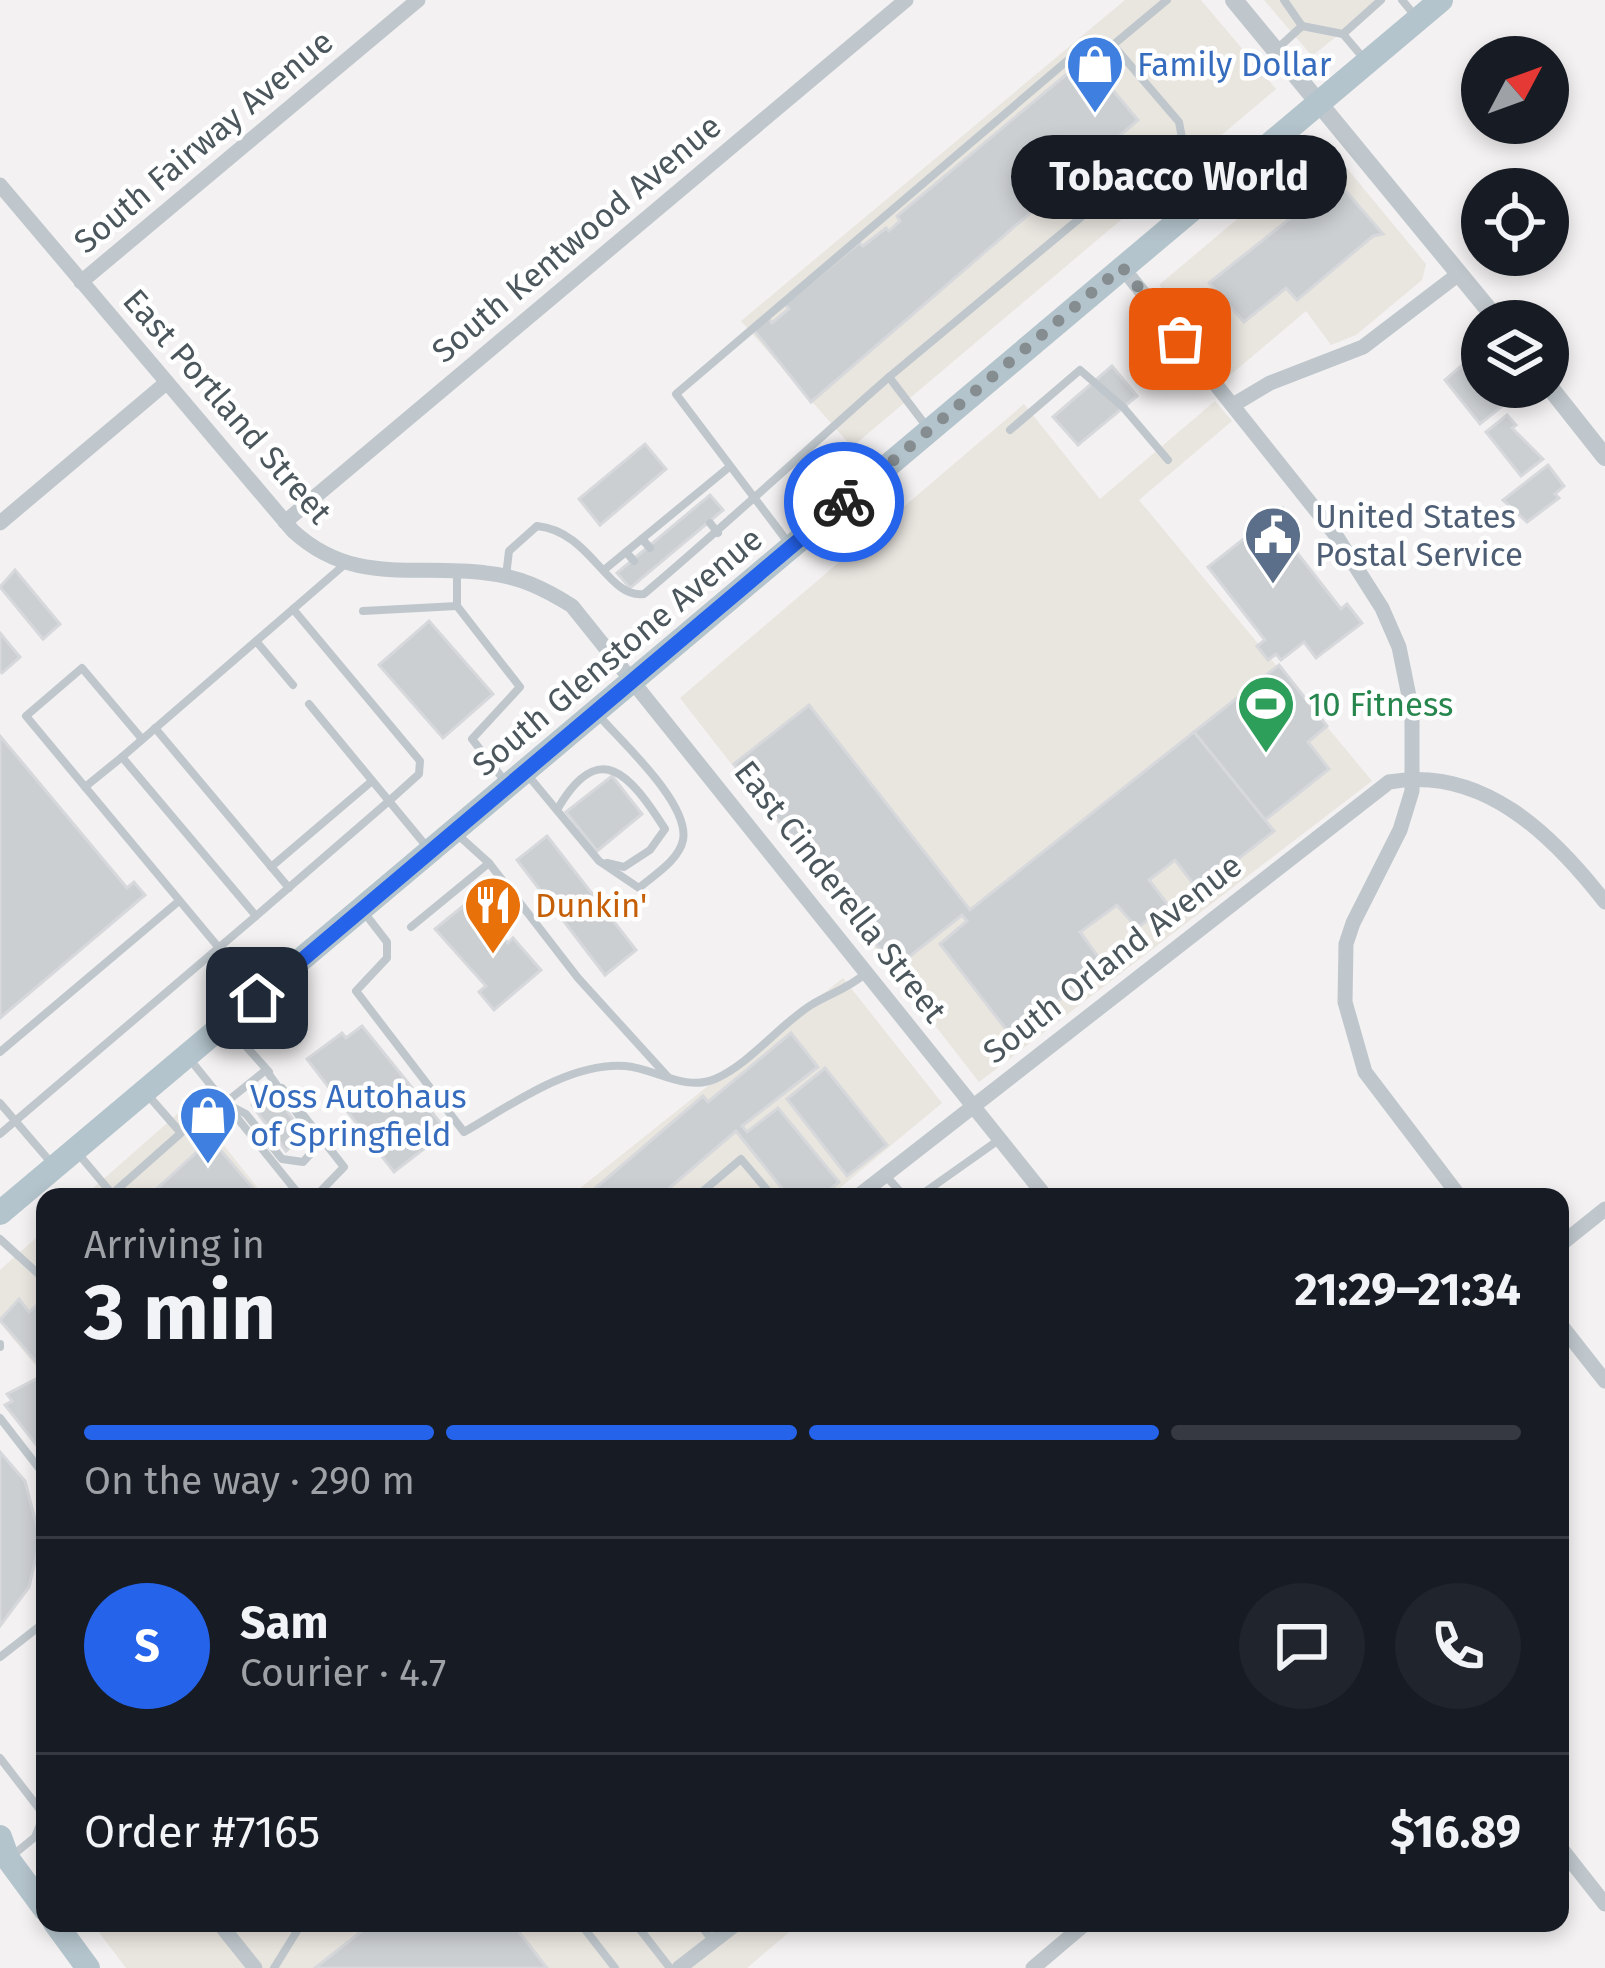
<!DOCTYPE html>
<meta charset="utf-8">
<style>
:root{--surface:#171b24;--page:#20242c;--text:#f1f3f6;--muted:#9ea1a6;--line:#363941;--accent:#2563eb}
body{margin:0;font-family:"Fira Sans",sans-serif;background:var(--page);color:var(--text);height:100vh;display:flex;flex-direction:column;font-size:45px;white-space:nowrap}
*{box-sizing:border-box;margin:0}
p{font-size:39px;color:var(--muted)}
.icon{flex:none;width:66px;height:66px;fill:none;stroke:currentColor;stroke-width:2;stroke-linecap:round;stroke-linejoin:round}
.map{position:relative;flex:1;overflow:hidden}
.panel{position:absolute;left:36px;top:1188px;width:1533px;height:744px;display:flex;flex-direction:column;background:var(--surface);border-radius:24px;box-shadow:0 6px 18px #0003}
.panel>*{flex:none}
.needle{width:78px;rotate:49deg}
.fabs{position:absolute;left:1461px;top:36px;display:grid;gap:24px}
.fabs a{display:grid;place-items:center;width:108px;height:108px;border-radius:50%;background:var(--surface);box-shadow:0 6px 18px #0003;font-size:60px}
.pin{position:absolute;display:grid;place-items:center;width:102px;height:102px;color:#fff;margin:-51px;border-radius:24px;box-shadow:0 6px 18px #0006}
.courier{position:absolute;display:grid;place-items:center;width:120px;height:120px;margin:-60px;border:9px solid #2563eb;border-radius:50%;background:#fff;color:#222;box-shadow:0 3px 15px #0007}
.bubble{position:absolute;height:84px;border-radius:42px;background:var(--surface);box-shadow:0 6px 18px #0003;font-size:39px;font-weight:700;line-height:84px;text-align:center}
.head em{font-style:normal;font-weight:700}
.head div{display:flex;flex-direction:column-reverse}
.head{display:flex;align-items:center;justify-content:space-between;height:204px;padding:0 48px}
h1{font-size:78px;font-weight:700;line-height:90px}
.bar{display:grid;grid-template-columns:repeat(4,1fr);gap:18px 12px;align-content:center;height:144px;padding:0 48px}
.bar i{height:15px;border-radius:9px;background:var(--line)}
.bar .selected{background:var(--accent)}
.bar p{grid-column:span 4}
.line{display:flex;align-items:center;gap:30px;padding:0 48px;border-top:3px solid var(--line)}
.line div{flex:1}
.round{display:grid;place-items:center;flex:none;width:126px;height:126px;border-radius:63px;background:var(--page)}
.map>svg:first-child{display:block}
</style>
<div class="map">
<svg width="1605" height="1968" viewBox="0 0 1605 1968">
<rect width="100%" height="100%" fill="#f3f1f2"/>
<g fill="#e9e5df">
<path d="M1125 0H1201L1276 89 852 447 741 321Z"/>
<path d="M1264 0H1382L1312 56Z"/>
<path d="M1318 151 1336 155 1426 264 1422 280 1356 335 1331 345 1306 311 1229 376 1159 285Z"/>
<path d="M1215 401 1232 421 1139 500 1372 781 979 1082 680 698 1024 404 1100 499Z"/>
<path d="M843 978 942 1103 835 1192 838 1197H569Z"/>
<path d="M190 1103 265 1197H83Z"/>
<path d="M45 1230V1377L0 1323V1270Z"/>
<path d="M92 1923H800L747 1968H126Z"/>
</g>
<g fill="#cccfd2" stroke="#d6d8db" stroke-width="3">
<path d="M1086 58 1138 120 811 402 754 330 768 317 772 323 789 309 785 304 859 243 863 246 886 228 889 231 900 221 897 216Z"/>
<path d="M1337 181 1383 234 1373 236 1297 300 1286 288 1244 322 1209 283Z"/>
<path d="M1466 362 1501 407 1480 424 1445 380Z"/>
<path d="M1112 366 1137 396 1078 445 1053 417Z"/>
<path d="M1507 415 1516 425 1512 428 1543 459 1521 476 1486 432Z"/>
<path d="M645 444 666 469 600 525 579 499Z"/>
<path d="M1548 465 1564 486 1555 494 1559 498 1527 522 1503 500Z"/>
<path d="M710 495 723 510 630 588 617 573Z"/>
<path d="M1283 508 1289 517 1277 527 1341 609 1347 604 1362 623 1316 658 1304 642 1281 660 1276 654 1268 660 1257 646 1265 640 1208 567Z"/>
<path d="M15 570 60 624 43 639 0 587Z"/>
<path d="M429 621 493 694 443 738 379 665Z"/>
<path d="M0 633 20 657 2 673 0 671Z"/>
<path d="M1279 665 1327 726 1308 742 1329 769 1265 820 1194 732Z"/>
<path d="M809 705 970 910 1194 732 1274 831 1198 890 1175 860 1149 880 1168 905 1137 928 1117 905 1080 932 1104 965 1012 1037 940 944 967 921 962 915 895 968 734 764Z"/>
<path d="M0 736 127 888 134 882 145 895 0 1018Z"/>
<path d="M612 776 642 814 597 851 566 812Z"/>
<path d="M547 836 636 950 605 975 517 860Z"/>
<path d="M468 902 508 943 513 938 541 970 494 1010 479 992 486 986 435 929Z"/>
<path d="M362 1026 447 1131 394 1172 307 1059 342 1033 346 1038Z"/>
<path d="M791 1033 818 1067 742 1126 747 1132 778 1108 839 1182 821 1197H789L736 1131 659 1197H585L703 1096 708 1102Z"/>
<path d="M825 1068 887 1145 847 1176 787 1099Z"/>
<path d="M262 1091 280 1101 304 1135 286 1151 252 1105Z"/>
<path d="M211 1139 256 1192 250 1197H148Z"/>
<path d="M19 1299 29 1312 38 1304 45 1311V1372L0 1320Z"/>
<path d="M40 1377 45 1384V1456L5 1405 12 1401 7 1394Z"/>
<path d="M0 1452 25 1481 40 1539 29 1587 0 1626Z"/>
<path d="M372 1923H512L547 1968H315Z"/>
</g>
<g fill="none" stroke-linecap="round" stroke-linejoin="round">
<g stroke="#bfc7cc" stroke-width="8">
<path d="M1167 0 1113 45 1179 122 1183 143"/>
<path d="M1402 0 1416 17"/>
<path d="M1302 26 1343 34 1365 60"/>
<path d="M1343 34 1381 0"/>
<path d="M1278 48 1302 26 1284 0"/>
<path d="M927 427 889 377 1151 159 1183 143 1222 182"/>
<path d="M1010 430 1080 370 1123 407 1168 460"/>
<path d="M710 523 718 533"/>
<path d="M642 539 650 548"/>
<path d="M787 541 676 394 1081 49 1113 45"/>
<path d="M626 552 634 561"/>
<path d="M344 565 122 757 256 916 389 801 427 847"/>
<path d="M604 570 728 468"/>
<path d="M457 574V606L520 687 472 739 504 780"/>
<path d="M506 576 509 551 537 526C591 531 608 600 644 594 728 523 806 450 889 377"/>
<path d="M293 609 420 761 419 774 389 801 309 704"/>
<path d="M363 611 457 606"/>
<path d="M256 641 293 685"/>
<path d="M155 728 289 888"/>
<path d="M142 739 82 668 26 716 254 990"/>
<path d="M526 773 599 861 639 888C654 875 679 860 683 840 690 804 622 742 600 717"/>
<path d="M85 787 122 757"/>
<path d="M557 810C599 737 630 774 665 829L650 850 624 867 607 863"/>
<path d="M489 863 578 978 668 1077"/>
<path d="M271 867 372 781"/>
<path d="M363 911 387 942V958L356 991 464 1132C511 1105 570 1062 625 1066 654 1068 685 1092 715 1079 751 1063 778 1026 811 1005 830 993 848 989 866 973"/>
<path d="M411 927 489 863 458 835"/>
<path d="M227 1025 269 1072"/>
<path d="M0 1052 179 901"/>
<path d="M188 1057 301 1197"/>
<path d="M266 1070 314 1137V1150L303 1162 282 1159 246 1114 225 1103Z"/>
<path d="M282 1088 344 1167 315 1197"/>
<path d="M0 1103 54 1166"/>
<path d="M0 1134 256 916"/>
<path d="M76 1151 113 1195"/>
<path d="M886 1176 905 1197"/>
<path d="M112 1194 181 1133 146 1093"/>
<path d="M696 1197 741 1159 773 1197"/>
<path d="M918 1197 1000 1139"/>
<path d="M0 1239 45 1280"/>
<path d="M0 1344V1347"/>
<path d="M0 1418 45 1476"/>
<path d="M0 1657 45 1622"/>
<path d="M0 1758 44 1815 35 1837 13 1855"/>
<path d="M580 1923 615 1968"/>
<path d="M635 1923 670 1968"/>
<path d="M699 1923 713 1941"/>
<path d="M274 1968 302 1923"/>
</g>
<g stroke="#bfc7cc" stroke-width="15">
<path d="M0 185 293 531C353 586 414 564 486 573 519 576 545 589 572 606L1046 1197"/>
<path d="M1122 267 1335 534 1382 608 1399 647 1412 711V791L1400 830 1353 923 1346 944 1345 1002 1365 1072 1460 1197"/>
<path d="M81 282 418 0"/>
<path d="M1233 405 1270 383 1363 347 1460 273"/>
<path d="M285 522 906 0"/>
<path d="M0 523 166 383"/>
<path d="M857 1197 1389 782C1482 765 1552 834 1605 902"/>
<path d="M1560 1245 1605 1209"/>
<path d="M1560 1324 1605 1381"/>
<path d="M1560 1847 1605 1904"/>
<path d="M219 1923 255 1968"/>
<path d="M679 1968 737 1923"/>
<path d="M1033 1968 1086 1923"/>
</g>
<g stroke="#bfc7cc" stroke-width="18">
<path d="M1234 0 1498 321"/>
<path d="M1548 385 1605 457"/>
</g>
<g stroke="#b4c4cc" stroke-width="24">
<path d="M0 1213 1441 0"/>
<path d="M0 1837 8 1859 45 1909"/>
<path d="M55 1923 88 1968"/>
</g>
</g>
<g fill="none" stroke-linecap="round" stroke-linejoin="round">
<path stroke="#868d90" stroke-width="12" stroke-dasharray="0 21.6" d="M844 502 1122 267 1180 339"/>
<path stroke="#2563eb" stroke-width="15" d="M257 998 844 502"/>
</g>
<defs>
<g id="shop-pin" transform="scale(3)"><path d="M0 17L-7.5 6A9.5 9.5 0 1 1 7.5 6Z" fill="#3f7fe0" stroke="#fff"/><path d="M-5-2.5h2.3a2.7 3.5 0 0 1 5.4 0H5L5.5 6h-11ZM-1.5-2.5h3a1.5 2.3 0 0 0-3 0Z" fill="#fff"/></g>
<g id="civic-pin" transform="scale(3)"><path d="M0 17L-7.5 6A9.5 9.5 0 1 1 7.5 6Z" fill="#5c6f8a" stroke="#fff"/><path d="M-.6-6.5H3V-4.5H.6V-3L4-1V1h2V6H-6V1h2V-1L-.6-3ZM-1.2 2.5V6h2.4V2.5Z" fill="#fff"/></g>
<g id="stadium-pin" transform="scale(3)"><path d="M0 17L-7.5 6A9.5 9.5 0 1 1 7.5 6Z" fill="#2e9e5b" stroke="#fff"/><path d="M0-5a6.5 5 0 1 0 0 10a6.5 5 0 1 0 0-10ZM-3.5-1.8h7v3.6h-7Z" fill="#fff"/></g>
<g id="restaurant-pin" transform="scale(3)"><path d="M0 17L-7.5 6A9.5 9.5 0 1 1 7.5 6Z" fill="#e8710a" stroke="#fff"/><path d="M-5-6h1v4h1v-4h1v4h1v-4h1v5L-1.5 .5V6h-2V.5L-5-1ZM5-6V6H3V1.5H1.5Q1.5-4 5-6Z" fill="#fff"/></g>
</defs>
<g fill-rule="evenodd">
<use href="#shop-pin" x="1095" y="64"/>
<use href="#civic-pin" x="1273" y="535"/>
<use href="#stadium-pin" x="1266" y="704"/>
<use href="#restaurant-pin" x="493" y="905"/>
<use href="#shop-pin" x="208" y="1115"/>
</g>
<g text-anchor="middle" stroke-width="9" stroke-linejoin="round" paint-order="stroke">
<g font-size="33" fill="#366cbe" stroke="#fff" text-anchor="start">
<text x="1137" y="76">Family Dollar</text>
<text x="250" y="1108">Voss Autohaus<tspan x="250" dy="38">of Springfield</tspan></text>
</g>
<g font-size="33" fill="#4b575c" stroke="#fff">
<text transform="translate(203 141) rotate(-40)" y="12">South Fairway Avenue</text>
<text transform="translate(576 238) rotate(-40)" y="12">South Kentwood Avenue</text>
<text transform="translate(228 406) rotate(49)" y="12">East Portland Street</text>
<text transform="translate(617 651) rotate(-40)" y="12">South Glenstone Avenue</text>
<text transform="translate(841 891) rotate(52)" y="12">East Cinderella Street</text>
<text transform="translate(1112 958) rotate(-38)" y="12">South Orland Avenue</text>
</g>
<g font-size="33" fill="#4e5e75" stroke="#fff" text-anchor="start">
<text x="1315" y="528">United States<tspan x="1315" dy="38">Postal Service</tspan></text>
</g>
<g font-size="33" fill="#27864d" stroke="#fff" text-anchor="start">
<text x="1308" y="716">10 Fitness</text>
</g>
<g font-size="33" fill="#c56008" stroke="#fff" text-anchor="start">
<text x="535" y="917">Dunkin'</text>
</g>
</g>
</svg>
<div class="fabs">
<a><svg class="needle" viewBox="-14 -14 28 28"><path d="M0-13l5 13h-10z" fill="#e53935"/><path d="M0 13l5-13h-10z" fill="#9ea1a6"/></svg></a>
<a><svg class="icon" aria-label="locate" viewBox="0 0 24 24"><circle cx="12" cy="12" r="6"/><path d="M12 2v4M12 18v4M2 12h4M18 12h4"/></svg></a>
<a><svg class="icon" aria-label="layers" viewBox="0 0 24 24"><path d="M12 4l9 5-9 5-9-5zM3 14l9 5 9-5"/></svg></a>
</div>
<div class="pin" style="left:1180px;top:339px;background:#ea580c"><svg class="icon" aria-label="bag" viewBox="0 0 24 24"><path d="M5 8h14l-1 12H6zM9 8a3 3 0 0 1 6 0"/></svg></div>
<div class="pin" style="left:257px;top:998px;background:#1f2937"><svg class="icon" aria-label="home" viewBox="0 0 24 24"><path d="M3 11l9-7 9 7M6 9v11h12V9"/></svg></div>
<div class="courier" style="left:844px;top:502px"><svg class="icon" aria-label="bike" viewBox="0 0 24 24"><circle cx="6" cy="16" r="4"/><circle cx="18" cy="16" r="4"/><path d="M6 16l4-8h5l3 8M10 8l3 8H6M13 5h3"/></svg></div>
<div class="bubble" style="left:1011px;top:135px;width:336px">Tobacco World</div>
<section class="panel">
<div class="head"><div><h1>3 min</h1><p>Arriving in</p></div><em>21:29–21:34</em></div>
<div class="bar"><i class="selected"></i><i class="selected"></i><i class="selected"></i><i></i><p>On the way · 290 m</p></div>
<div class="line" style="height:216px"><b class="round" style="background:var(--accent);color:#fff">S</b><div><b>Sam</b><p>Courier · 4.7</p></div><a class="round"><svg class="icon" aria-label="chat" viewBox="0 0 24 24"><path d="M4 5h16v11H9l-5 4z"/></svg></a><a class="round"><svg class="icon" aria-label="phone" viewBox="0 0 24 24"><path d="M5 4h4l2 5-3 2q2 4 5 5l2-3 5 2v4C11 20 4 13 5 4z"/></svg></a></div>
<div class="line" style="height:156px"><div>Order #7165</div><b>$16.89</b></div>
</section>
</div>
